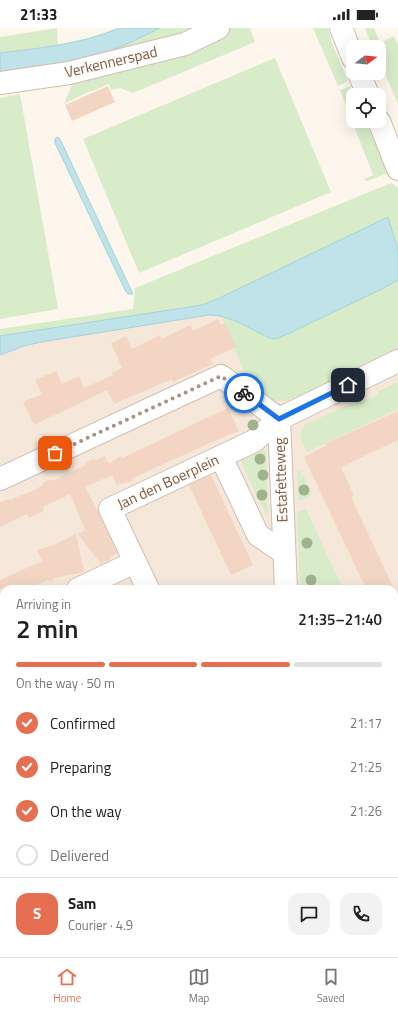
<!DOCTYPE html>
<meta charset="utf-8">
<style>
:root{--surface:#fff;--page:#f2f2f2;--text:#222;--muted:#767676;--line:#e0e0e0;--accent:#e76f51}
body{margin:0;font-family:"Titillium Web",sans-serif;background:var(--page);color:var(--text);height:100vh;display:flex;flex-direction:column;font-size:15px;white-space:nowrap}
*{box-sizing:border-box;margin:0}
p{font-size:13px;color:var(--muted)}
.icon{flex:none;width:22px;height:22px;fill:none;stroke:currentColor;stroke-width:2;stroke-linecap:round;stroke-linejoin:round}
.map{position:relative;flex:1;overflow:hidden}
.drawer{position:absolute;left:0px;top:557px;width:398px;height:372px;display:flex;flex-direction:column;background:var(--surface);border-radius:12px 12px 0 0;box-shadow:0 4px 16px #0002}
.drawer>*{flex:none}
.needle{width:26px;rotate:74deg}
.controls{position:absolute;left:346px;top:12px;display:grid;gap:8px}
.controls a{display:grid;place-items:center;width:40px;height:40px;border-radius:8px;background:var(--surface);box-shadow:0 4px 16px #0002;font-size:20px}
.pin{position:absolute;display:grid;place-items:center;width:34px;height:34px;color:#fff;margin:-17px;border-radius:8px;box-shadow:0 2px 6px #0006}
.courier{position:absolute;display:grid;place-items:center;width:40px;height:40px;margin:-20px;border:3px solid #1a73e8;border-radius:50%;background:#fff;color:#222;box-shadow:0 1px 5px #0007}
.overview em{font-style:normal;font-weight:600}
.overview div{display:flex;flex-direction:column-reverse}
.overview{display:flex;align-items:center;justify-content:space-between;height:68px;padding:0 16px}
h1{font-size:26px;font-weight:600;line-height:30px}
.bar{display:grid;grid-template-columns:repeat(4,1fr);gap:6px 4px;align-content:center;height:48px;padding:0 16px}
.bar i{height:5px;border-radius:3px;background:var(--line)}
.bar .active{background:var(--accent)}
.bar p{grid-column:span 4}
.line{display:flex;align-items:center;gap:10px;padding:0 16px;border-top:1px solid var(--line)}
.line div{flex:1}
.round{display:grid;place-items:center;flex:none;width:42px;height:42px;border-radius:12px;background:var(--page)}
ol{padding:0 16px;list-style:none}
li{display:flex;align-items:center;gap:12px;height:44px}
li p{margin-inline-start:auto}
li .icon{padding:4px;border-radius:50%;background:var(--accent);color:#fff;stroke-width:4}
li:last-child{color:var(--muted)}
li i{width:22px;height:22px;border:2px solid var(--line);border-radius:50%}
.status{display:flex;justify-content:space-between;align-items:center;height:28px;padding:0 20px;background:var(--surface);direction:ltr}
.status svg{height:11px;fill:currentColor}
.dock{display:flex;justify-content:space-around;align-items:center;height:56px;border-top:1px solid var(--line);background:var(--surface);font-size:11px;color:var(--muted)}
.dock a{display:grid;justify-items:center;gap:2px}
.dock .active{color:var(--accent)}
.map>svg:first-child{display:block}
</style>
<div class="status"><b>21:33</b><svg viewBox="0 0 49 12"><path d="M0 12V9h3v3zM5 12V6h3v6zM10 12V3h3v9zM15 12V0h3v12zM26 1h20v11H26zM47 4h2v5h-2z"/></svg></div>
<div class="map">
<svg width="398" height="929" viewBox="0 0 398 929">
<rect width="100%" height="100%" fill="#fdf6ec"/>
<g fill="#f5e8da">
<path d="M398 190V685L394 687V561H4V884L0 885V317L216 279Z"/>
<path d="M398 703V929H142L155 925H394V705Z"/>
</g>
<g fill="#d8ecc9">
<path d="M57 0 58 17 0 25V9Z"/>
<path d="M160 0H213L112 23Z"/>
<path d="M225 0H250L255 14 133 65 120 60 111 62 109 56 90 64V63L64 76 73 54Z"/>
<path d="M313 0H328L332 15 348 53 338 58Z"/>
<path d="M365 0H374L380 15 394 8 398 16V76L379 32V19H373Z"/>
<path d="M275 30 331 164 139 245 83 111Z"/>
<path d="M350 58 354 67H353V93H365L373 111 393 143 368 153H366L364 151 373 147 340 62Z"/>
<path d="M20 66 58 281 0 291V70Z"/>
<path d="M391 155 396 158 398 161V222L388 190 215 272 202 277 0 308V301L133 281 135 260Z"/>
<path d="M398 252V320L302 367 286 373H276L270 372 250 359 222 288 237 294 250 301 279 310 382 261Z"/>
<path d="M398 354V381L307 424 300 408 304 397 359 372H364L377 367 381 362Z"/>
<path d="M263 421 266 424 268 491 240 432Z"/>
<path d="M299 442 303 447 312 467 302 472H298L297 443Z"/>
<path d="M306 481 343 561H300L297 484Z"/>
<path d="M398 723V775L394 782V725Z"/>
<path d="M27 925H120L107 929H14Z"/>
</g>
<g fill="#bfe3e8" stroke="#a5d3da">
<path d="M119 0H160L127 16 93 30 0 48V25C40 20 82 16 119 0Z"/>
<path d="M57 109 60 111 133 266H128L125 262 55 115V111Z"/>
<path d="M388 189 398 222V252L382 261 279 310 274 311 267 309C248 300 230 287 209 287L41 314 24 318 0 327V308L202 277 215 272Z"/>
<path d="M398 666V723L394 725V667Z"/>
<path d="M120 925H162L150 929H107Z"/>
</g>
<g fill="#f3d5c3">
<path d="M108 58 115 74 72 93 65 77Z"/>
<path d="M218 291 221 297 225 295 236 319 210 331 213 336 173 354 172 351 114 376 107 362 34 397 23 374 42 366 35 352 56 343 62 356 79 348 84 360 113 347 112 345 122 340 111 315 126 308 132 321 160 307 162 311 190 297 193 303Z"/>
<path d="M228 380 239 403 230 406 155 440 132 451 133 453 117 457 112 447 85 459 98 483 117 525 110 529V532L105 533 101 536 78 506 85 502 70 466 43 479 44 483 29 490 27 486 0 499V474L8 471 10 472 34 462 43 457V455L51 451 53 453 62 448 86 437V435L94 431 96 432 105 428 109 436 121 428 122 430Z"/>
<path d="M398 383V412L341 439 354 468 351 469 394 561H366L304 429 326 418 325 416Z"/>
<path d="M211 447 253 537 231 547 189 457Z"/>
<path d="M76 506 84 544 54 550 50 554 48 552 28 561H0V552L42 533 37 522 56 516Z"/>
</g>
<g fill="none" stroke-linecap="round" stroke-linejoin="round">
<g stroke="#d1beb0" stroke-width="24">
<g id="minor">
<path d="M341 0 353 30"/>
<path d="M359 45 368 67"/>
<path d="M0 55 69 45 185 16 218 0"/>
<path d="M379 93 398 141"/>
<path d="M221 429 258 507 284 525"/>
<path d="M0 451 221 348 279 391 254 413 110 481 148 561"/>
<path d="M78 561 135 534"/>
<path d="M286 561 279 391 398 333"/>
<path d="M0 598 4 597"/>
<path d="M0 687 4 695"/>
<path d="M0 896 4 894"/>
<path d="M338 925 339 929"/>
<path d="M370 929 383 925"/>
</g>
</g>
<use href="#minor" stroke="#fff" stroke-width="22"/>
</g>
<g fill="#a0b28e">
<circle cx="253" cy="397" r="5.5"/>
<circle cx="260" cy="431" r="5.5"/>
<circle cx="263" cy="447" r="5.5"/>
<circle cx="304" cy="462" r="5.5"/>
<circle cx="262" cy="467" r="5.5"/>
<circle cx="307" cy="515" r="5.5"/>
<circle cx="311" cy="552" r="5.5"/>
</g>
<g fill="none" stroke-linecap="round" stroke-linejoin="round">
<path stroke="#a89285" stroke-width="4" stroke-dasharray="0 7.2" d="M55 425 221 348 244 365"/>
<path stroke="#1a73e8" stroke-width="5" d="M244 365 279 391 348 357"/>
</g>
<g text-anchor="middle" stroke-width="3" stroke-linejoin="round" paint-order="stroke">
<g font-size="15" fill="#7a5c4d" stroke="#fffaf3">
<text transform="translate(111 34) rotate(-13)" y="5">Verkennerspad</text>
<text transform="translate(281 452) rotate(-92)" y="5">Estafetteweg</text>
<text transform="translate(168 454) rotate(-25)" y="5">Jan den Boerplein</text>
</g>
</g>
</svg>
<div class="controls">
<a><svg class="needle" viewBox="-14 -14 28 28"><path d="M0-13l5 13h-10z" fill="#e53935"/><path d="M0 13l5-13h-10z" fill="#767676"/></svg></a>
<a><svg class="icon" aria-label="locate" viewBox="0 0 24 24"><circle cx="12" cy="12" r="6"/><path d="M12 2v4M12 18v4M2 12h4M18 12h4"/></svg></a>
</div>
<div class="pin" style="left:55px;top:425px;background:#ea580c"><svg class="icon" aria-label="bag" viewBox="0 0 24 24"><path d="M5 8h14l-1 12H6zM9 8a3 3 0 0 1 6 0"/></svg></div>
<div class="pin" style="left:348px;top:357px;background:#1f2937"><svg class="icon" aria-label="home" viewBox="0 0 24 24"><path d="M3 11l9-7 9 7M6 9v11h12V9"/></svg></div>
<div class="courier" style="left:244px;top:365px"><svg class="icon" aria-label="bike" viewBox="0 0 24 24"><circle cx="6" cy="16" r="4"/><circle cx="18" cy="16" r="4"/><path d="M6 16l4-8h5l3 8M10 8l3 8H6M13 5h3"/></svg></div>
<section class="drawer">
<div class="overview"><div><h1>2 min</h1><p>Arriving in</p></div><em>21:35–21:40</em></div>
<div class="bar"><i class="active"></i><i class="active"></i><i class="active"></i><i></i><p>On the way · 50 m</p></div>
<ol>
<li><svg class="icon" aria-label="check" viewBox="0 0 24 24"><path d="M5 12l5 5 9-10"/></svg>Confirmed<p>21:17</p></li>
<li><svg class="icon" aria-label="check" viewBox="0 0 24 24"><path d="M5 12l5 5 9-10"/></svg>Preparing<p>21:25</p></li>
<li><svg class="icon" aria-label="check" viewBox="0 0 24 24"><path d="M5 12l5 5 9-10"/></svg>On the way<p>21:26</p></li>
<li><i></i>Delivered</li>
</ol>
<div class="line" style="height:72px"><b class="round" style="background:var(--accent);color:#fff">S</b><div><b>Sam</b><p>Courier · 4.9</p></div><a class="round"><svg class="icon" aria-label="chat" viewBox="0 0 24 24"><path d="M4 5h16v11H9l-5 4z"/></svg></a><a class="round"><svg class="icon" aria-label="phone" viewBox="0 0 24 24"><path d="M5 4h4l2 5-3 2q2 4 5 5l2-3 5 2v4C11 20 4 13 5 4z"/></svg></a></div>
</section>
</div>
<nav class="dock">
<a class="active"><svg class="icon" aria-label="home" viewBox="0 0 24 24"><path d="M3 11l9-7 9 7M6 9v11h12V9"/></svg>Home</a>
<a><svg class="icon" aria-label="map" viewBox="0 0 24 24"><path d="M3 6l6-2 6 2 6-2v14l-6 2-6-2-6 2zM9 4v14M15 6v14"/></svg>Map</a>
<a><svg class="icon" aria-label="saved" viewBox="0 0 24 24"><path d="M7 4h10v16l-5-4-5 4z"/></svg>Saved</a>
</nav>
